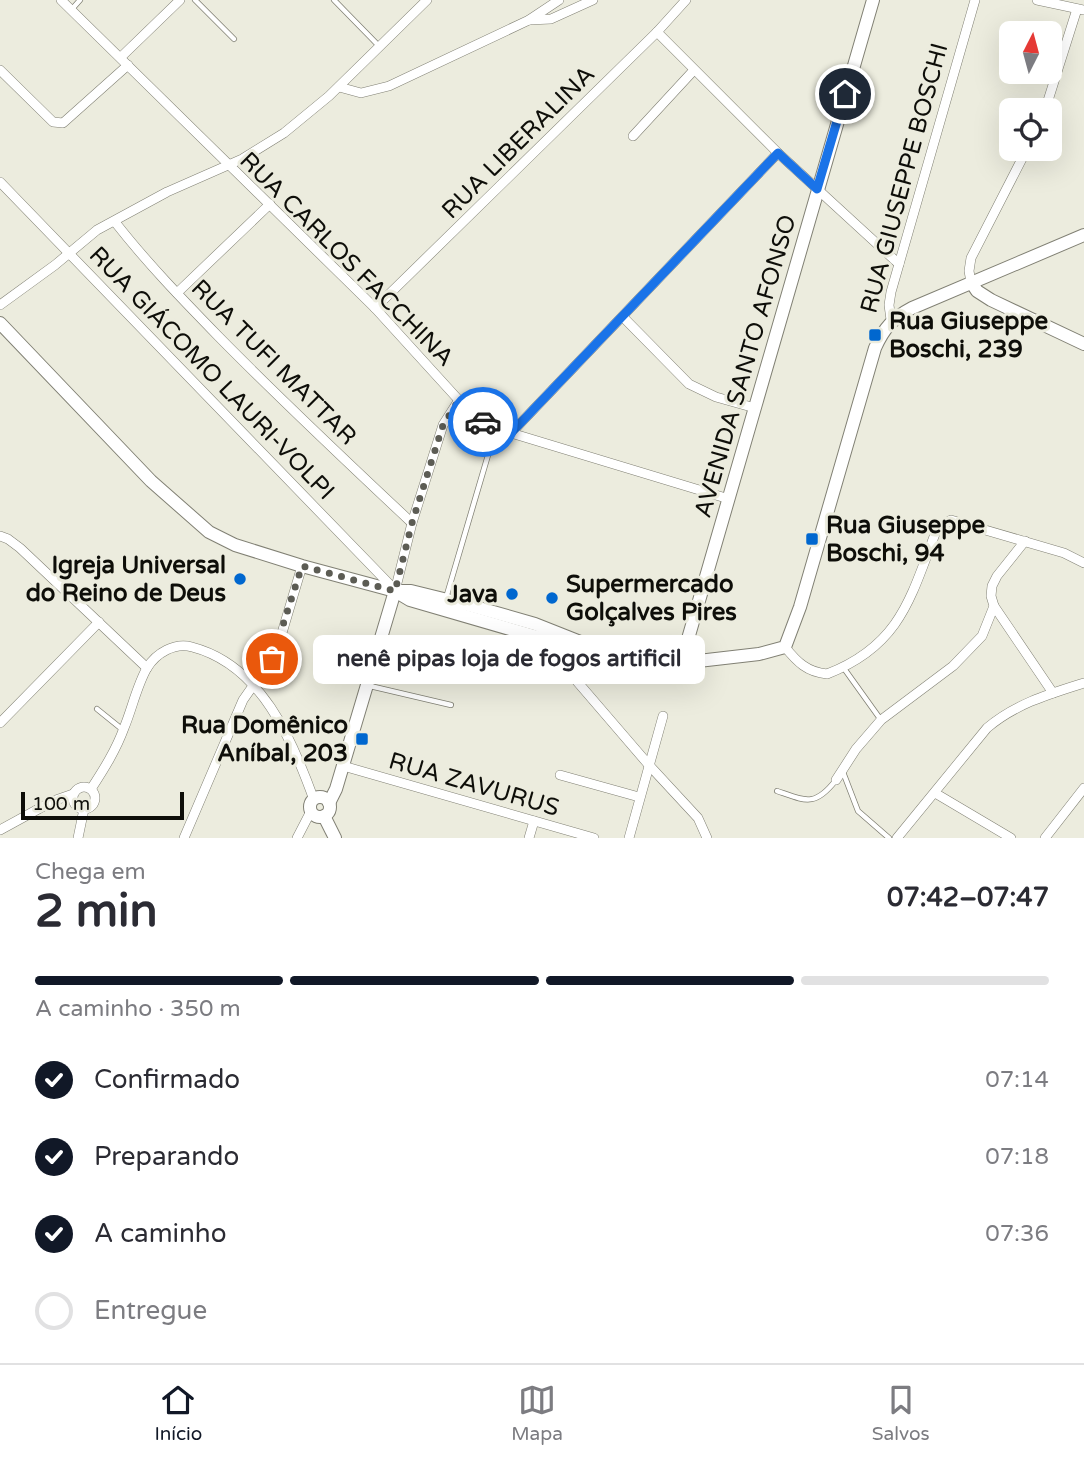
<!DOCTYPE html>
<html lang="pt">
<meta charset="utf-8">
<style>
:root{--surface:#fff;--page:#f7f7f7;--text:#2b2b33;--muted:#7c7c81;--line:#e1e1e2;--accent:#111827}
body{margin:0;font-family:"Varela Round",sans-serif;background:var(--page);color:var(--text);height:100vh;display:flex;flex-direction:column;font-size:26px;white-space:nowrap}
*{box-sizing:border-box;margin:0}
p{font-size:23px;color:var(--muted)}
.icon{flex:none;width:38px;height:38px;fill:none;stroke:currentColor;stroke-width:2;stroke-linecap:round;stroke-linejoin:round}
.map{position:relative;height:838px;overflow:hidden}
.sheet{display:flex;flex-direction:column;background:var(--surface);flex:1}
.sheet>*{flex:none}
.needle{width:46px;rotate:6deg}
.controls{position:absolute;left:999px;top:21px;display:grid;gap:14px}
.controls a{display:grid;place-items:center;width:63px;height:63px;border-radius:10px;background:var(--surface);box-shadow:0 7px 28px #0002;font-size:35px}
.scale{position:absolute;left:21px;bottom:18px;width:163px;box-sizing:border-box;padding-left:7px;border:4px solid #0e0e09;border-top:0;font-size:19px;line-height:24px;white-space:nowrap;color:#0e0e09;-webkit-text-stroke:5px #ececde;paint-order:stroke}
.pin{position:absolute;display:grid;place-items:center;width:60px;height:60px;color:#fff;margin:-30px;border:4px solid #fff;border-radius:50%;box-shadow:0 2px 7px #0007}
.courier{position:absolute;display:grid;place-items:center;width:70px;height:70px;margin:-35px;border:5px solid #1a73e8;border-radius:50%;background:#fff;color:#222;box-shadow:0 2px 9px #0007}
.bubble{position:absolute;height:49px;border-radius:10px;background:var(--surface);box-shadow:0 7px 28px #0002;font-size:23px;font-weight:700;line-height:49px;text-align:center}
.head em{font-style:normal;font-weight:700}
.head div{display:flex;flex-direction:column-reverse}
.head{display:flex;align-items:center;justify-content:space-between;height:119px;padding:0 35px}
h1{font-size:46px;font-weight:700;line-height:52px}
.bar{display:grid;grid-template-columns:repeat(4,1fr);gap:10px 7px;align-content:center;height:84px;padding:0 35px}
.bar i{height:9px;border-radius:5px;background:var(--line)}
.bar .active{background:var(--accent)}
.bar p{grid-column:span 4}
ol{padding:0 35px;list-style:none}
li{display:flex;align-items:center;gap:21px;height:77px}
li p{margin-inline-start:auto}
li .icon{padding:7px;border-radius:50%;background:var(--accent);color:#fff;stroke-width:4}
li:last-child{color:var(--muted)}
li i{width:38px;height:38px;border:4px solid var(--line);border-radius:50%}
.tab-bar{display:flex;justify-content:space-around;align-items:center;height:98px;border-top:2px solid var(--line);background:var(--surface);font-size:19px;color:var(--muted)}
.tab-bar a{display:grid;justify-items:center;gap:4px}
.tab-bar .active{color:var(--accent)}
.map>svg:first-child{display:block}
</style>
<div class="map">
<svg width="1084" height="838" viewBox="0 0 1084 838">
<rect width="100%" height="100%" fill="#ececde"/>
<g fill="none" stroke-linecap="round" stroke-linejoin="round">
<g stroke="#818074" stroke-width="6">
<g id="lane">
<path d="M195 0 234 39"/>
<path d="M334 0 379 46"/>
<path d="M72 9 80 0"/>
<path d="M446 598 496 428"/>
<path d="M843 667 881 720"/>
<path d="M370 686 451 705"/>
<path d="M97 709 123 730"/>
<path d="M843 772 858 811 889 838"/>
<path d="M777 791C806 801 815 807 836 780"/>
</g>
</g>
<g stroke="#818074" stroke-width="10">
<g id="street">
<path d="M61 0 375 308 466 408 483 421 511 433 729 499"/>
<path d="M1037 0 1084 10"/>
<path d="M529 20 551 19 593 0"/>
<path d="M657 32 778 153 899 264"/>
<path d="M121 57 180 0"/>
<path d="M0 70 53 122 63 123 128 65"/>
<path d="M339 87 361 93 389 86 529 20 559 0"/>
<path d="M1045 110 1077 9"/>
<path d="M633 136 694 70"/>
<path d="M0 182 394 589"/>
<path d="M115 222C147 263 183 300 219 337 282 401 347 462 412 523"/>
<path d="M971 282 969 271 971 258 1027 149"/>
<path d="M177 293 270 204"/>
<path d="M0 305 55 265 97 230 167 192 242 159 284 133 329 96 427 0"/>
<path d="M375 308 657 32 686 0"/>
<path d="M623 317 689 384 716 397 755 408"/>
<path d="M891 320 889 305 891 292 975 0"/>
<path d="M511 433 778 153"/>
<path d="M0 536 8 539 20 548 147 668"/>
<path d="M395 591 412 523 443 425 459 400"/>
<path d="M994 606 1053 693"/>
<path d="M538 636 648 764 698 818 707 838"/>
<path d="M785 647C797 662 807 672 827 674 899 646 910 600 935 534L939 527 951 520 1064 553 1084 563"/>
<path d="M0 723 99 622"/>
<path d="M343 766 594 838"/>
<path d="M560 775 639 797"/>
<path d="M836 780 856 749 881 720 953 666 982 636 994 606 991 596 992 586 997 576 1025 541"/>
<circle cx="84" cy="798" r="11"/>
<path d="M91 789C104 769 116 750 124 728 132 709 137 685 147 668 156 653 175 642 192 647 261 665 292 739 314 800"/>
<path d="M935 793 1011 838"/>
<path d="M0 830 53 801 73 794"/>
<path d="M78 838 84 809"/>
<path d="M184 838 243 700 276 653 302 566"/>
<path d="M297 838 311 811"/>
<path d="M529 838 534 821"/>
<path d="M629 838 663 716"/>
<path d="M897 838 987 728C1015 704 1049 694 1084 683"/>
<path d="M1045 838 1084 788"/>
</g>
</g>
<g stroke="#818074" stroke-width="14">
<g id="secondary">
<path d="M971 282 977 291 991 300 1084 344"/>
<path d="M0 323 151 481 209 532 235 545 302 566 395 591H411L472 606 535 624 588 645"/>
<path d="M395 591 410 600 568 646 644 661 681 663 759 654 785 647 800 607 875 348C884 328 893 318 912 308L1084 235"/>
<path d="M681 663 873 0"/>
<circle cx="320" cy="807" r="10"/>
<path d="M329 803 336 789 395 591"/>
<path d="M324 816 335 838"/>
</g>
</g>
<use href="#lane" stroke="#fff" stroke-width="4.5"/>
<use href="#street" stroke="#fff" stroke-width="9"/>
<use href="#secondary" stroke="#fff" stroke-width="12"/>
</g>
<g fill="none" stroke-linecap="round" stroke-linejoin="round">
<path stroke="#5c5c54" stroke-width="7" stroke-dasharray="0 12.6" d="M272 659 302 566 395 591 412 523 443 425 459 400 483 422"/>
<path stroke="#1a73e8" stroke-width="9" d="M483 422 511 433 778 153 817 189 845 94"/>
</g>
<g fill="#0067cf" stroke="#ececde" stroke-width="2.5">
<rect x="868" y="328" width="14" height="14" rx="3.5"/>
<rect x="805" y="532" width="14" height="14" rx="3.5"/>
<circle cx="240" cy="579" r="7"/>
<circle cx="512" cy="594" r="7"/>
<circle cx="552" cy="598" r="7"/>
<rect x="355" y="732" width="14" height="14" rx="3.5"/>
</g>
<g text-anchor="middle" stroke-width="6" stroke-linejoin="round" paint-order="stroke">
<g font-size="24" fill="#0e0e09" stroke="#ececde">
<text transform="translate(518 142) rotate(-45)" y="8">RUA LIBERALINA</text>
<text transform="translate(904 178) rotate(-75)" y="8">RUA GIUSEPPE BOSCHI</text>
<text transform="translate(347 259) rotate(45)" y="8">RUA CARLOS FACCHINA</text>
<text transform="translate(274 362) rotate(45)" y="8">RUA TUFI MATTAR</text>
<text transform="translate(745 366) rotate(-74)" y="8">AVENIDA SANTO AFONSO</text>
<text transform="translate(212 373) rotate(46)" y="8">RUA GIÁCOMO LAURI-VOLPI</text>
<text transform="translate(474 784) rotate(16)" y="8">RUA ZAVURUS</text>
</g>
<g font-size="24" font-weight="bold" fill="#0e0e09" stroke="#ececde" text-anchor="start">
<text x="889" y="329">Rua Giuseppe<tspan x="889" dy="28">Boschi, 239</tspan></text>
<text x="826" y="533">Rua Giuseppe<tspan x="826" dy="28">Boschi, 94</tspan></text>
<text x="226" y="573" text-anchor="end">Igreja Universal<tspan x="226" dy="28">do Reino de Deus</tspan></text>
<text x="566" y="592">Supermercado<tspan x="566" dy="28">Golçalves Pires</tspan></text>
<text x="498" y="602" text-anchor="end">Java</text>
<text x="348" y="733" text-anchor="end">Rua Domênico<tspan x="348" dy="28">Aníbal, 203</tspan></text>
</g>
</g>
</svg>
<div class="controls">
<a><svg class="needle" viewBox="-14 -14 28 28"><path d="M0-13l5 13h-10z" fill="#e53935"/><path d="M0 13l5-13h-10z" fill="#7c7c81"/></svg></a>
<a><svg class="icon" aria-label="locate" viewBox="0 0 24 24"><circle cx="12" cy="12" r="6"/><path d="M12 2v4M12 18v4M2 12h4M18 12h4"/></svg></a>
</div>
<div class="scale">100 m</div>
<div class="pin" style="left:272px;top:659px;background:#ea580c"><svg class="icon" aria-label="bag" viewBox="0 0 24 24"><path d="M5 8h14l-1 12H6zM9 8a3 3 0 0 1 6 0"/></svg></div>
<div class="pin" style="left:845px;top:94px;background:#1f2937"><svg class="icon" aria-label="home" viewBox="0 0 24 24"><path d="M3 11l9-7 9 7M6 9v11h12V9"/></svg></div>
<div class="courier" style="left:483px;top:422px"><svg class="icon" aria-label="car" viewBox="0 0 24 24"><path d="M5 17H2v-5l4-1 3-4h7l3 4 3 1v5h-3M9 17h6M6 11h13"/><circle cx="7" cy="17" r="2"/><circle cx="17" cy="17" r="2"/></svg></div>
<div class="bubble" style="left:313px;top:635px;width:392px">nenê pipas loja de fogos artificil</div>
</div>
<section class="sheet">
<div class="head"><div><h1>2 min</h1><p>Chega em</p></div><em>07:42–07:47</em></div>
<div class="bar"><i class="active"></i><i class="active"></i><i class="active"></i><i></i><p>A caminho · 350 m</p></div>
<ol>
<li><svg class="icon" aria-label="check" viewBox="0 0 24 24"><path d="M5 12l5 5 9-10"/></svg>Confirmado<p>07:14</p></li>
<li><svg class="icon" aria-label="check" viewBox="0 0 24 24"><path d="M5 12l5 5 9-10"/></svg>Preparando<p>07:18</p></li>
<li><svg class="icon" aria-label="check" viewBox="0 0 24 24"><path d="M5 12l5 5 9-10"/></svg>A caminho<p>07:36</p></li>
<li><i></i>Entregue</li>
</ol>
</section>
<nav class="tab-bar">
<a class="active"><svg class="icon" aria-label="home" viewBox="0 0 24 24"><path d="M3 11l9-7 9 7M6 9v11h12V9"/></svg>Início</a>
<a><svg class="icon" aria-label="map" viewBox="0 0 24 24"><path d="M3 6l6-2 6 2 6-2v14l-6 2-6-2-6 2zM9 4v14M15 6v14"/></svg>Mapa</a>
<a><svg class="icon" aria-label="saved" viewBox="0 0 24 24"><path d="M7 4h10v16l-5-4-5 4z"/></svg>Salvos</a>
</nav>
